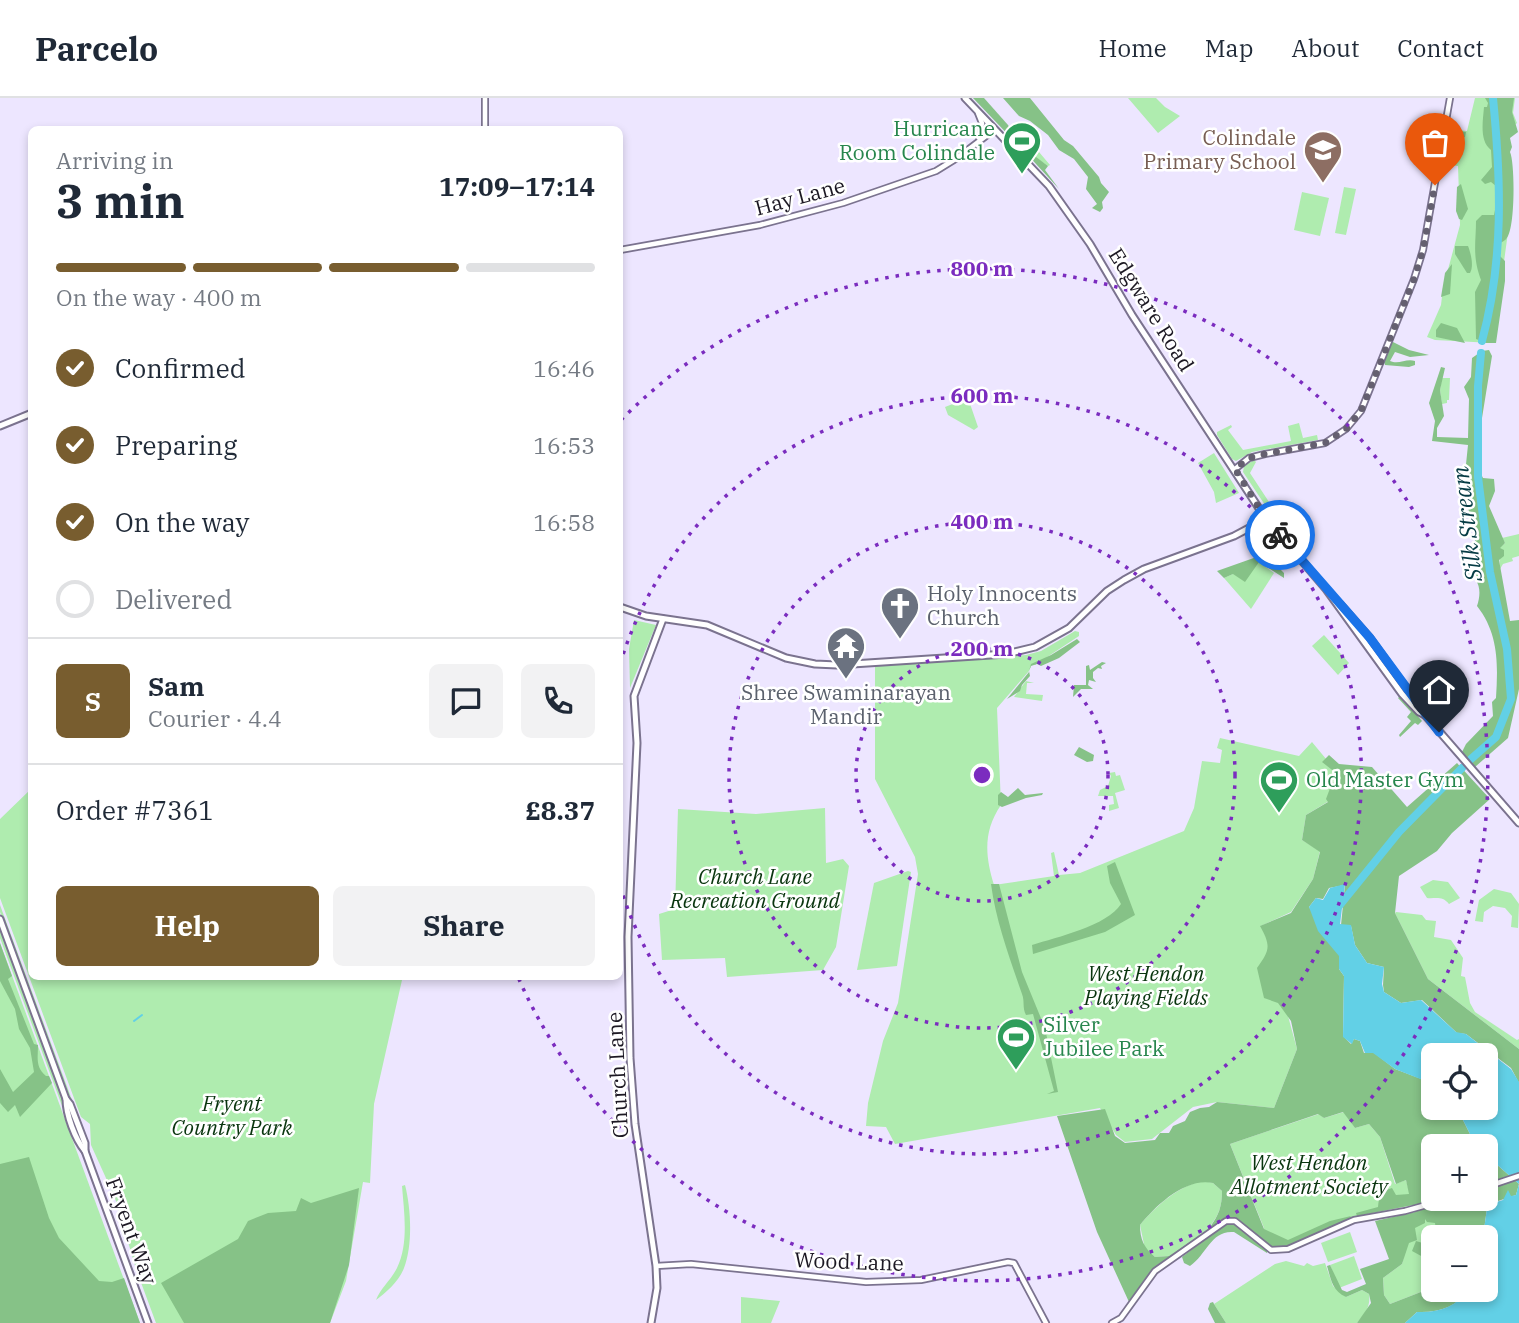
<!DOCTYPE html>
<meta charset="utf-8">
<style>
:root{--surface:#fff;--page:#f2f2f3;--text:#1f2937;--muted:#747a83;--line:#e0e1e3;--accent:#785d2f}
body{margin:0;font-family:"IBM Plex Serif",serif;background:var(--page);color:var(--text);height:100vh;display:flex;flex-direction:column;font-size:26px;white-space:nowrap}
*{box-sizing:border-box;margin:0}
p{font-size:23px;color:var(--muted)}
.icon{flex:none;width:38px;height:38px;fill:none;stroke:currentColor;stroke-width:2;stroke-linecap:round;stroke-linejoin:round}
.map{position:relative;flex:1;overflow:hidden}
.panel{position:absolute;left:28px;top:28px;width:595px;height:854px;display:flex;flex-direction:column;background:var(--surface);border-radius:10px;box-shadow:0 4px 10px #0003}
.panel>*{flex:none}
.buttons{position:absolute;left:1421px;top:945px;display:grid;gap:14px}
.buttons a{display:grid;place-items:center;width:77px;height:77px;border-radius:10px;background:var(--surface);box-shadow:0 4px 10px #0003;font-size:35px}
.pin{position:absolute;display:grid;place-items:center;width:60px;height:60px;color:#fff;margin:-72px -30px;border-radius:50% 50% 50% 0;rotate:-45deg;box-shadow:0 0 7px #0007}
.pin .icon{rotate:45deg}
.courier{position:absolute;display:grid;place-items:center;width:70px;height:70px;margin:-35px;border:5px solid #1a73e8;border-radius:50%;background:#fff;color:#222;box-shadow:0 2px 9px #0007}
.head em{font-style:normal;font-weight:700}
.head div{display:flex;flex-direction:column-reverse}
.head{display:flex;align-items:center;justify-content:space-between;height:119px;padding:0 28px}
h1{font-size:46px;font-weight:700;line-height:52px}
.bar{display:grid;grid-template-columns:repeat(4,1fr);gap:10px 7px;align-content:center;height:84px;padding:0 28px}
.bar i{height:9px;border-radius:5px;background:var(--line)}
.bar .active{background:var(--accent)}
.bar p{grid-column:span 4}
.line{display:flex;align-items:center;gap:18px;padding:0 28px;border-top:2px solid var(--line)}
.line div{flex:1}
.round{display:grid;place-items:center;flex:none;width:74px;height:74px;border-radius:10px;background:var(--page)}
ol{padding:0 28px;list-style:none}
li{display:flex;align-items:center;gap:21px;height:77px}
li p{margin-inline-start:auto}
li .icon{padding:7px;border-radius:50%;background:var(--accent);color:#fff;stroke-width:4}
li:last-child{color:var(--muted)}
li i{width:38px;height:38px;border:4px solid var(--line);border-radius:50%}
.button{display:flex;gap:14px;margin-top:auto;padding:14px 28px}
.button a{flex:1;height:80px;border-radius:10px;background:var(--accent);color:#fff;font-size:28px;font-weight:700;line-height:80px;text-align:center}
.button a+a{background:var(--page);color:var(--text)}
header{display:flex;align-items:center;gap:42px;box-sizing:border-box;height:98px;padding:0 35px;background:var(--surface);border-bottom:2px solid var(--line)}
header strong{font-size:33px}
nav{display:flex;gap:38px;margin-inline-start:auto;font-size:24px}
.map>svg:first-child{display:block}
</style>
<header>
<strong>Parcelo</strong>
<nav><a>Home</a><a>Map</a><a>About</a><a>Contact</a></nav>
</header>
<div class="map">
<svg width="1519" height="1225" viewBox="0 0 1519 1225">
<rect width="100%" height="100%" fill="#ede6ff"/>
<g fill="#afecaf">
<path d="M1128 0H1156L1165 9 1180 18 1158 35Z"/>
<path d="M1475 0H1515L1513 15 1517 25 1507 34 1511 112 1493 245 1435 242 1427 239 1441 207 1443 190 1460 127 1458 68 1439 66 1446 31 1467 33Z"/>
<path d="M1008 27 1023 44 1028 41 1050 67 1048 68C1039 61 1020 53 1015 43 1012 38 1010 32 1008 27Z"/>
<path d="M1344 89 1356 91 1346 137 1335 135Z"/>
<path d="M1302 94 1329 100 1320 138 1294 132Z"/>
<path d="M1442 280H1450L1449 302H1447V305L1442 306 1440 292Z"/>
<path d="M968 300 978 329 974 332 948 317 945 309Z"/>
<path d="M1299 325 1303 340 1317 337 1318 342 1252 354 1236 363 1232 361 1217 337V334L1231 327 1232 329 1228 332 1243 352 1291 343 1288 328Z"/>
<path d="M1214 355 1239 395 1216 405 1214 394 1198 365Z"/>
<path d="M1254 362 1256 364 1250 375 1269 404 1265 407 1243 374 1244 368Z"/>
<path d="M1519 436V458L1512 460 1513 463 1503 466 1500 471 1499 450 1505 445 1502 440Z"/>
<path d="M1259 464 1274 475 1251 511 1224 480Z"/>
<path d="M634 522 656 527 630 590 629 551Z"/>
<path d="M1075 533 1079 534V538L1035 567 1032 566 1029 573 997 610 1001 707C983 733 985 758 994 787L1054 778 1051 755 1054 754 1059 777 1080 775 1184 733 1194 710 1202 663 1220 665 1222 652 1217 650 1220 640 1299 658 1312 644 1336 673 1372 669 1329 703 1306 717 1302 742 1320 753 1313 781 1291 814 1261 828 1267 841 1297 951 1274 1010 1217 1004 1193 1009 1152 1041 1125 1044 1116 1037 1100 1010 895 1046 886 1029 866 1028 868 1005 883 943 898 905 918 776 915 759 875 681V568L1026 557 1041 553Z"/>
<path d="M1324 537 1349 565 1338 577 1312 548Z"/>
<path d="M1026 583 1034 585H1027L1026 596 1043 597 1042 603 1014 599Z"/>
<path d="M1115 674 1116 678 1120 677 1125 692 1115 695 1119 710 1109 713V707L1114 706 1113 698H1098L1100 692 1108 688 1111 678 1109 675Z"/>
<path d="M31 691 32 878H393V881L402 882 374 1006 370 1085 363 1084 346 1183 330 1225H156L136 1171 115 1100 91 1047 90 1026 81 1019 0 800V721Z"/>
<path d="M825 710 826 765 843 761 849 768 836 849 823 872 727 879 725 860 662 862 659 816 675 811 678 711 756 716Z"/>
<path d="M908 773 911 774 897 868 857 872 874 785Z"/>
<path d="M1433 782 1448 784 1460 800 1449 806C1442 797 1435 801 1427 800L1420 789Z"/>
<path d="M1494 791 1511 795 1519 806 1518 830 1511 829 1512 818 1505 810 1493 808 1484 814 1483 824 1475 823 1479 802Z"/>
<path d="M0 807 75 1010 73 1011 0 814Z"/>
<path d="M1396 814 1422 817 1426 822 1436 823 1434 839 1451 842 1463 860 1461 878 1465 879 1470 905 1475 914 1517 942 1519 941V951L1428 881 1395 815Z"/>
<path d="M0 831 67 1015 65 1016 0 840Z"/>
<path d="M0 845 140 1225H0Z"/>
<path d="M1344 1014 1355 1030 1369 1026 1380 1039 1395 1086 1406 1082 1413 1107 1357 1118 1284 1149 1274 1151 1260 1139 1264 1130 1230 1046 1319 1016 1324 1020Z"/>
<path d="M1204 1083 1213 1085 1222 1093C1222 1108 1219 1117 1210 1128L1212 1132 1169 1158 1155 1159 1145 1151 1140 1127C1155 1109 1180 1086 1204 1083Z"/>
<path d="M405 1087C411 1110 413 1147 404 1170 399 1183 387 1194 376 1202 380 1191 391 1182 397 1170 409 1145 404 1114 402 1088Z"/>
<path d="M1436 1117 1439 1139H1433V1186L1426 1192 1390 1206 1384 1197 1383 1180 1402 1166 1413 1123Z"/>
<path d="M1350 1134 1357 1154 1328 1164 1321 1145Z"/>
<path d="M1354 1158 1362 1181 1339 1190 1330 1167Z"/>
<path d="M1286 1163 1304 1168 1307 1165 1313 1168 1325 1165 1333 1188 1346 1199 1362 1192 1369 1196C1371 1208 1365 1216 1357 1225H1226L1214 1206 1275 1166Z"/>
<path d="M741 1199 780 1203 771 1225H741Z"/>
</g>
<g fill="#86c287">
<path d="M973 0H984L1008 27 1015 44Z"/>
<path d="M1003 0H1030L1064 42 1073 48 1099 79 1101 85 1109 94 1102 104 1103 110 1100 114 1092 110 1097 106 1086 91 1088 79 1074 61 1059 52 1048 37 1030 23 1019 18Z"/>
<path d="M1485 0H1514L1512 14 1518 34 1510 40 1512 49 1510 54C1515 65 1515 126 1508 138 1506 142 1504 143 1500 145L1499 157 1505 163V183L1496 245H1486L1476 241 1475 194 1481 182C1472 158 1476 144 1476 123L1482 117H1494L1498 97 1496 88 1491 84 1485 86 1481 82 1492 69 1491 52C1479 43 1483 23 1484 9H1487L1488 5Z"/>
<path d="M1447 32 1466 34 1465 39 1455 41 1458 48 1454 57H1447L1445 54Z"/>
<path d="M1025 54 1032 56 1048 68 1045 72 1059 91Z"/>
<path d="M1461 86 1468 111 1462 122 1459 121 1456 113 1457 89Z"/>
<path d="M1455 148H1468C1471 156 1474 168 1470 175H1467L1455 156Z"/>
<path d="M1452 166 1450 196 1441 199 1445 175Z"/>
<path d="M1441 225 1457 230 1465 245 1436 239V232Z"/>
<path d="M1391 243 1409 252 1429 257 1410 259 1395 254 1390 263C1399 267 1406 260 1415 263V267L1409 269 1385 267 1384 264Z"/>
<path d="M1489 252 1492 258 1482 320 1481 376 1483 380 1494 381 1495 393 1489 408 1505 445 1500 450 1504 452V458L1499 462 1510 523 1519 522V591L1508 640 1475 669 1462 654 1466 646 1493 618 1492 604 1496 600C1498 567 1499 536 1477 508 1482 493 1480 479 1464 475L1481 470 1468 409 1470 398 1463 395 1468 347 1432 343 1435 323 1429 305 1441 269 1445 270 1440 292 1444 318 1437 330V339L1468 340 1469 301 1464 289 1471 279 1472 260 1482 253Z"/>
<path d="M1265 456 1284 475V480L1259 464 1245 484 1233 476 1224 480 1217 473Z"/>
<path d="M1077 541 1080 544 1059 560 1041 568 1037 566 1031 568 1029 573 1030 578 1022 587 1020 593 1007 601 1029 574V573L1031 566 1051 557Z"/>
<path d="M1102 564 1106 565 1101 568 1102 571 1098 570 1093 574V580L1096 584 1089 582 1088 587 1093 591H1081L1073 599 1074 587H1086V568L1089 567 1090 572Z"/>
<path d="M1400 598 1422 623 1418 627 1415 625 1400 639 1399 637 1411 623 1407 619 1411 614 1398 600Z"/>
<path d="M1079 649 1094 657 1093 663 1087 664 1074 657Z"/>
<path d="M1329 657 1339 666 1372 669 1407 709 1457 665 1490 701 1452 735 1437 753 1399 778 1395 815 1428 881 1519 951V985L1511 970 1466 936 1457 935 1422 902 1401 905 1384 894 1383 887 1384 869 1367 865 1355 847 1351 828 1341 827 1345 787 1329 790 1323 801 1316 800 1309 809 1340 858 1339 871 1344 878 1343 938 1351 946 1354 941 1360 943 1364 955 1373 954 1395 971 1432 985 1433 1010H1457L1476 1048H1433V1101H1486V1057L1519 1086 1516 1097 1489 1106 1487 1110 1483 1139H1437L1435 1125 1427 1124 1425 1121V1125L1415 1130 1417 1142 1409 1145 1402 1166 1383 1180 1384 1197 1390 1206 1426 1192 1433 1186V1192H1469C1456 1209 1439 1215 1417 1214L1405 1225H1357L1371 1205 1369 1196 1362 1192 1346 1199C1332 1193 1331 1181 1327 1168L1330 1167 1342 1192 1347 1194 1366 1186 1360 1171 1389 1161 1375 1123 1415 1114 1413 1107 1357 1118 1356 1115 1378 1109C1379 1097 1381 1093 1392 1090L1396 1097 1409 1096 1406 1082 1396 1086 1380 1039 1369 1026 1355 1030 1343 1014 1324 1020 1318 1016 1230 1046 1264 1131 1288 1142 1330 1123 1351 1118 1348 1122 1284 1149 1274 1151 1235 1119 1228 1120 1212 1132 1210 1129C1219 1117 1222 1108 1222 1093L1213 1085C1186 1079 1156 1107 1140 1127 1140 1141 1144 1150 1155 1159L1169 1158 1204 1135 1205 1137C1172 1159 1153 1174 1129 1204L1097 1134 1057 1018 1105 1011 1115 1038 1125 1045 1155 1042 1160 1035H1169L1173 1028 1185 1023 1190 1014 1200 1010 1209 1009 1217 1004 1274 1010 1297 951 1291 923 1278 905 1264 900 1257 870C1270 852 1271 848 1260 828L1291 815 1313 781 1320 754 1302 742 1306 717 1328 704 1326 701 1332 685 1341 681V679L1322 664Z"/>
<path d="M1018 690 1025 697 1043 695 1042 697 1026 700 1002 709 998 707V697L1001 694 1008 699Z"/>
<path d="M1115 764 1135 817 1105 834 1033 856 1032 847C1057 839 1107 828 1121 806L1110 785 1107 768Z"/>
<path d="M991 786H999L1022 874 1045 930 1058 994 1047 996 1054 993 1033 916 1026 917C1022 909 1025 904 1022 896 1010 861 996 824 991 786Z"/>
<path d="M0 845 12 878 8 881 34 946 38 947C38 959 35 969 46 978H49L52 985 20 1019 15 1007 8 1014 0 1005V971L13 994 34 974 30 950 19 931 15 911 0 883Z"/>
<path d="M29 1059 49 1120 59 1140 99 1183 112 1184 124 1180 140 1225H0V1066Z"/>
<path d="M359 1090 349 1167 330 1225H184L161 1185 238 1141 248 1123 268 1115 296 1113 301 1100 311 1105Z"/>
<path d="M1234 1124 1268 1151 1267 1155 1234 1134C1211 1132 1207 1156 1190 1168L1184 1165 1182 1159 1226 1125Z"/>
<path d="M1433 1142V1152L1423 1159 1412 1153 1416 1143 1426 1146Z"/>
<path d="M1213 1204 1214 1206 1226 1225H1215L1208 1211 1210 1205Z"/>
</g>
<path fill="#62d0e6" d="M1345 786 1340 826 1351 827 1355 847 1367 865 1384 869 1382 886 1384 894 1401 905 1421 902 1456 934 1466 936 1511 971 1519 984V1225H1405L1417 1214C1439 1215 1455 1209 1469 1192H1486V1139H1483L1487 1110 1490 1106 1503 1102 1508 1092 1511 1098 1516 1097 1519 1086 1486 1057V1048H1476L1457 1010H1486V957H1433V986L1395 971 1373 955H1365L1360 943 1354 941 1352 946 1343 939 1344 878 1339 871V858L1318 833 1309 809 1316 800 1323 802 1330 790Z"/>
<g fill="none" stroke-linecap="round" stroke-linejoin="round">
<path stroke="#62d0e6" stroke-width="2" d="M134 923 142 917"/>
<g stroke="#62d0e6" stroke-width="8">
<path d="M1482 243C1504 163 1501 82 1493 0"/>
<path d="M1471 661 1496 639 1511 601 1507 551 1490 474 1478 379V288L1481 255"/>
<path d="M1339 808 1399 734 1462 670"/>
</g>
<g stroke="#7b738f" stroke-width="8">
<g id="tertiary">
<path d="M485 0V32"/>
<path d="M978 15 982 25 979 40"/>
<path d="M620 152 760 127 843 105 936 73 957 60 994 32"/>
<path d="M1235 371 1249 360 1265 356 1325 345 1346 331 1361 313 1414 181 1423 152 1450 0"/>
<path d="M1486 1089 1519 1078"/>
<path d="M656 1168 691 1166 866 1184 921 1182 1008 1164 1014 1165 1046 1225"/>
<path d="M1112 1225 1121 1220 1155 1173 1226 1123H1235L1271 1152 1288 1151 1354 1122 1405 1113 1448 1101"/>
</g>
</g>
<g stroke="#7b738f" stroke-width="9">
<path id="secondary" d="M651 1225 657 1190 656 1168 635 1026 630 960 628 839 637 645 634 598 663 521"/>
</g>
<g stroke="#7b738f" stroke-width="9">
<g id="primary">
<path d="M965 0 1049 88 1090 146 1132 217 1266 421 1326 491 1402 596 1419 614 1425 617"/>
<path d="M0 328 32 315"/>
<path d="M1340 506 1370 540 1425 617 1519 725"/>
<path d="M620 509 646 518 707 527 786 560 815 566 837 567 1006 556 1035 549 1069 530 1107 493 1124 482 1144 471 1234 438 1266 421"/>
<path d="M0 821 66 1001 70 1006 85 1045V1053L148 1225"/>
<path d="M66 1001C66 1017 75 1041 85 1053"/>
</g>
</g>
<use href="#tertiary" stroke="#fff" stroke-width="4.5"/>
<use href="#secondary" stroke="#fff" stroke-width="5"/>
<use href="#primary" stroke="#fff" stroke-width="5"/>
</g>
<g fill="none" stroke-linecap="round" stroke-linejoin="round">
<path stroke="#656070" stroke-width="7" stroke-dasharray="0 12.6" d="M1280 437 1266 421 1235 371 1249 360 1265 356 1325 345 1346 331 1361 313 1414 181 1423 152 1435 87"/>
<path stroke="#1a73e8" stroke-width="9" d="M1280 437 1370 540 1439 634"/>
</g>
<g fill="none" stroke="#7b2cbf" stroke-width="3.5" stroke-dasharray="3.5 7">
<circle cx="982" cy="677" r="126"/>
<circle cx="982" cy="677" r="253"/>
<path d="M620 566A379 379 0 1 1 620 788"/>
<path d="M621 322A506 506 0 1 1 518 879"/>
</g>
<defs>
<g id="stadium-pin" transform="scale(2.0125)"><path d="M0 17L-7.5 6A9.5 9.5 0 1 1 7.5 6Z" fill="#2e9e5b" stroke="#fff"/><path d="M0-5a6.5 5 0 1 0 0 10a6.5 5 0 1 0 0-10ZM-3.5-1.8h7v3.6h-7Z" fill="#fff"/></g>
<g id="school-pin" transform="scale(2.0125)"><path d="M0 17L-7.5 6A9.5 9.5 0 1 1 7.5 6Z" fill="#8d6e63" stroke="#fff"/><path d="M0-5L7-2L0 1L-7-2ZM-4 1L0 2.5L4 1V4Q0 6-4 4Z" fill="#fff"/></g>
<g id="church-pin" transform="scale(2.0125)"><path d="M0 17L-7.5 6A9.5 9.5 0 1 1 7.5 6Z" fill="#6b7280" stroke="#fff"/><path d="M-1.2-6h2.4v3.5h3.3v2.4h-3.3V6h-2.4V-.1h-3.3v-2.4h3.3Z" fill="#fff"/></g>
<g id="temple-pin" transform="scale(2.0125)"><path d="M0 17L-7.5 6A9.5 9.5 0 1 1 7.5 6Z" fill="#6b7280" stroke="#fff"/><path d="M0-6L5-2H3V0L6.5 2.5H4V6H1.5V3h-3V6H-4V2.5H-6.5L-3 0V-2H-5Z" fill="#fff"/></g>
</defs>
<g fill-rule="evenodd">
<use href="#stadium-pin" x="1022" y="43"/>
<use href="#school-pin" x="1323" y="52"/>
<use href="#church-pin" x="900" y="508"/>
<use href="#temple-pin" x="846" y="548"/>
<use href="#stadium-pin" x="1279" y="682"/>
<use href="#stadium-pin" x="1016" y="939"/>
</g>
<g text-anchor="middle" stroke-width="5" stroke-linejoin="round" paint-order="stroke">
<g font-size="21" fill="#27864d" stroke="#fff" text-anchor="start">
<text x="995" y="38" text-anchor="end">Hurricane<tspan x="995" dy="24">Room Colindale</tspan></text>
<text x="1306" y="689">Old Master Gym</text>
<text x="1043" y="934">Silver<tspan x="1043" dy="24">Jubilee Park</tspan></text>
</g>
<g font-size="21" fill="#785e54" stroke="#fff" text-anchor="end">
<text x="1296" y="47">Colindale<tspan x="1296" dy="24">Primary School</tspan></text>
</g>
<g font-size="21" fill="#1c1823" stroke="#fff">
<text transform="translate(800 99) rotate(-15)" y="7">Hay Lane</text>
<text transform="translate(1151 212) rotate(58)" y="7">Edgware Road</text>
<text transform="translate(618 977) rotate(-93)" y="7">Church Lane</text>
<text transform="translate(131 1133) rotate(70)" y="7">Fryent Way</text>
<text transform="translate(849 1164) rotate(2)" y="7">Wood Lane</text>
</g>
<g font-size="21" fill="#5b616d" stroke="#fff" text-anchor="start">
<text x="927" y="503">Holy Innocents<tspan x="927" dy="24">Church</tspan></text>
<text x="846" y="602" text-anchor="middle">Shree Swaminarayan<tspan x="846" dy="24">Mandir</tspan></text>
</g>
<g font-size="21" font-style="italic" fill="#09350e" stroke="#fff">
<text x="755" y="786">Church Lane<tspan x="755" dy="24">Recreation Ground</tspan></text>
<text x="1146" y="883">West Hendon<tspan x="1146" dy="24">Playing Fields</tspan></text>
<text x="232" y="1013">Fryent<tspan x="232" dy="24">Country Park</tspan></text>
<text x="1309" y="1072">West Hendon<tspan x="1309" dy="24">Allotment Society</tspan></text>
</g>
<g font-size="23" font-style="italic" fill="#053b44" stroke="#fff">
<text transform="translate(1467 426) rotate(-97)" y="8">Silk Stream</text>
</g>
</g>
<circle cx="982" cy="677" r="10" fill="#7b2cbf" stroke="#fff" stroke-width="3.5"/>
<g font-size="21" text-anchor="middle" font-weight="bold" fill="#7b2cbf" stroke="#fff" stroke-width="5" stroke-linejoin="round" paint-order="stroke">
<text x="982" y="178">800 m</text>
<text x="982" y="305">600 m</text>
<text x="982" y="431">400 m</text>
<text x="982" y="558">200 m</text>
</g>
</svg>
<div class="buttons">
<a><svg class="icon" aria-label="locate" viewBox="0 0 24 24"><circle cx="12" cy="12" r="6"/><path d="M12 2v4M12 18v4M2 12h4M18 12h4"/></svg></a>
<a>+</a>
<a>−</a>
</div>
<div class="pin" style="left:1435px;top:87px;background:#ea580c"><svg class="icon" aria-label="bag" viewBox="0 0 24 24"><path d="M5 8h14l-1 12H6zM9 8a3 3 0 0 1 6 0"/></svg></div>
<div class="pin" style="left:1439px;top:634px;background:#1f2937"><svg class="icon" aria-label="home" viewBox="0 0 24 24"><path d="M3 11l9-7 9 7M6 9v11h12V9"/></svg></div>
<div class="courier" style="left:1280px;top:437px"><svg class="icon" aria-label="bike" viewBox="0 0 24 24"><circle cx="6" cy="16" r="4"/><circle cx="18" cy="16" r="4"/><path d="M6 16l4-8h5l3 8M10 8l3 8H6M13 5h3"/></svg></div>
<section class="panel">
<div class="head"><div><h1>3 min</h1><p>Arriving in</p></div><em>17:09–17:14</em></div>
<div class="bar"><i class="active"></i><i class="active"></i><i class="active"></i><i></i><p>On the way · 400 m</p></div>
<ol>
<li><svg class="icon" aria-label="check" viewBox="0 0 24 24"><path d="M5 12l5 5 9-10"/></svg>Confirmed<p>16:46</p></li>
<li><svg class="icon" aria-label="check" viewBox="0 0 24 24"><path d="M5 12l5 5 9-10"/></svg>Preparing<p>16:53</p></li>
<li><svg class="icon" aria-label="check" viewBox="0 0 24 24"><path d="M5 12l5 5 9-10"/></svg>On the way<p>16:58</p></li>
<li><i></i>Delivered</li>
</ol>
<div class="line" style="height:126px"><b class="round" style="background:var(--accent);color:#fff">S</b><div><b>Sam</b><p>Courier · 4.4</p></div><a class="round"><svg class="icon" aria-label="chat" viewBox="0 0 24 24"><path d="M4 5h16v11H9l-5 4z"/></svg></a><a class="round"><svg class="icon" aria-label="phone" viewBox="0 0 24 24"><path d="M5 4h4l2 5-3 2q2 4 5 5l2-3 5 2v4C11 20 4 13 5 4z"/></svg></a></div>
<div class="line" style="height:91px"><div>Order #7361</div><b>£8.37</b></div>
<div class="button"><a>Help</a><a>Share</a></div>
</section>
</div>
